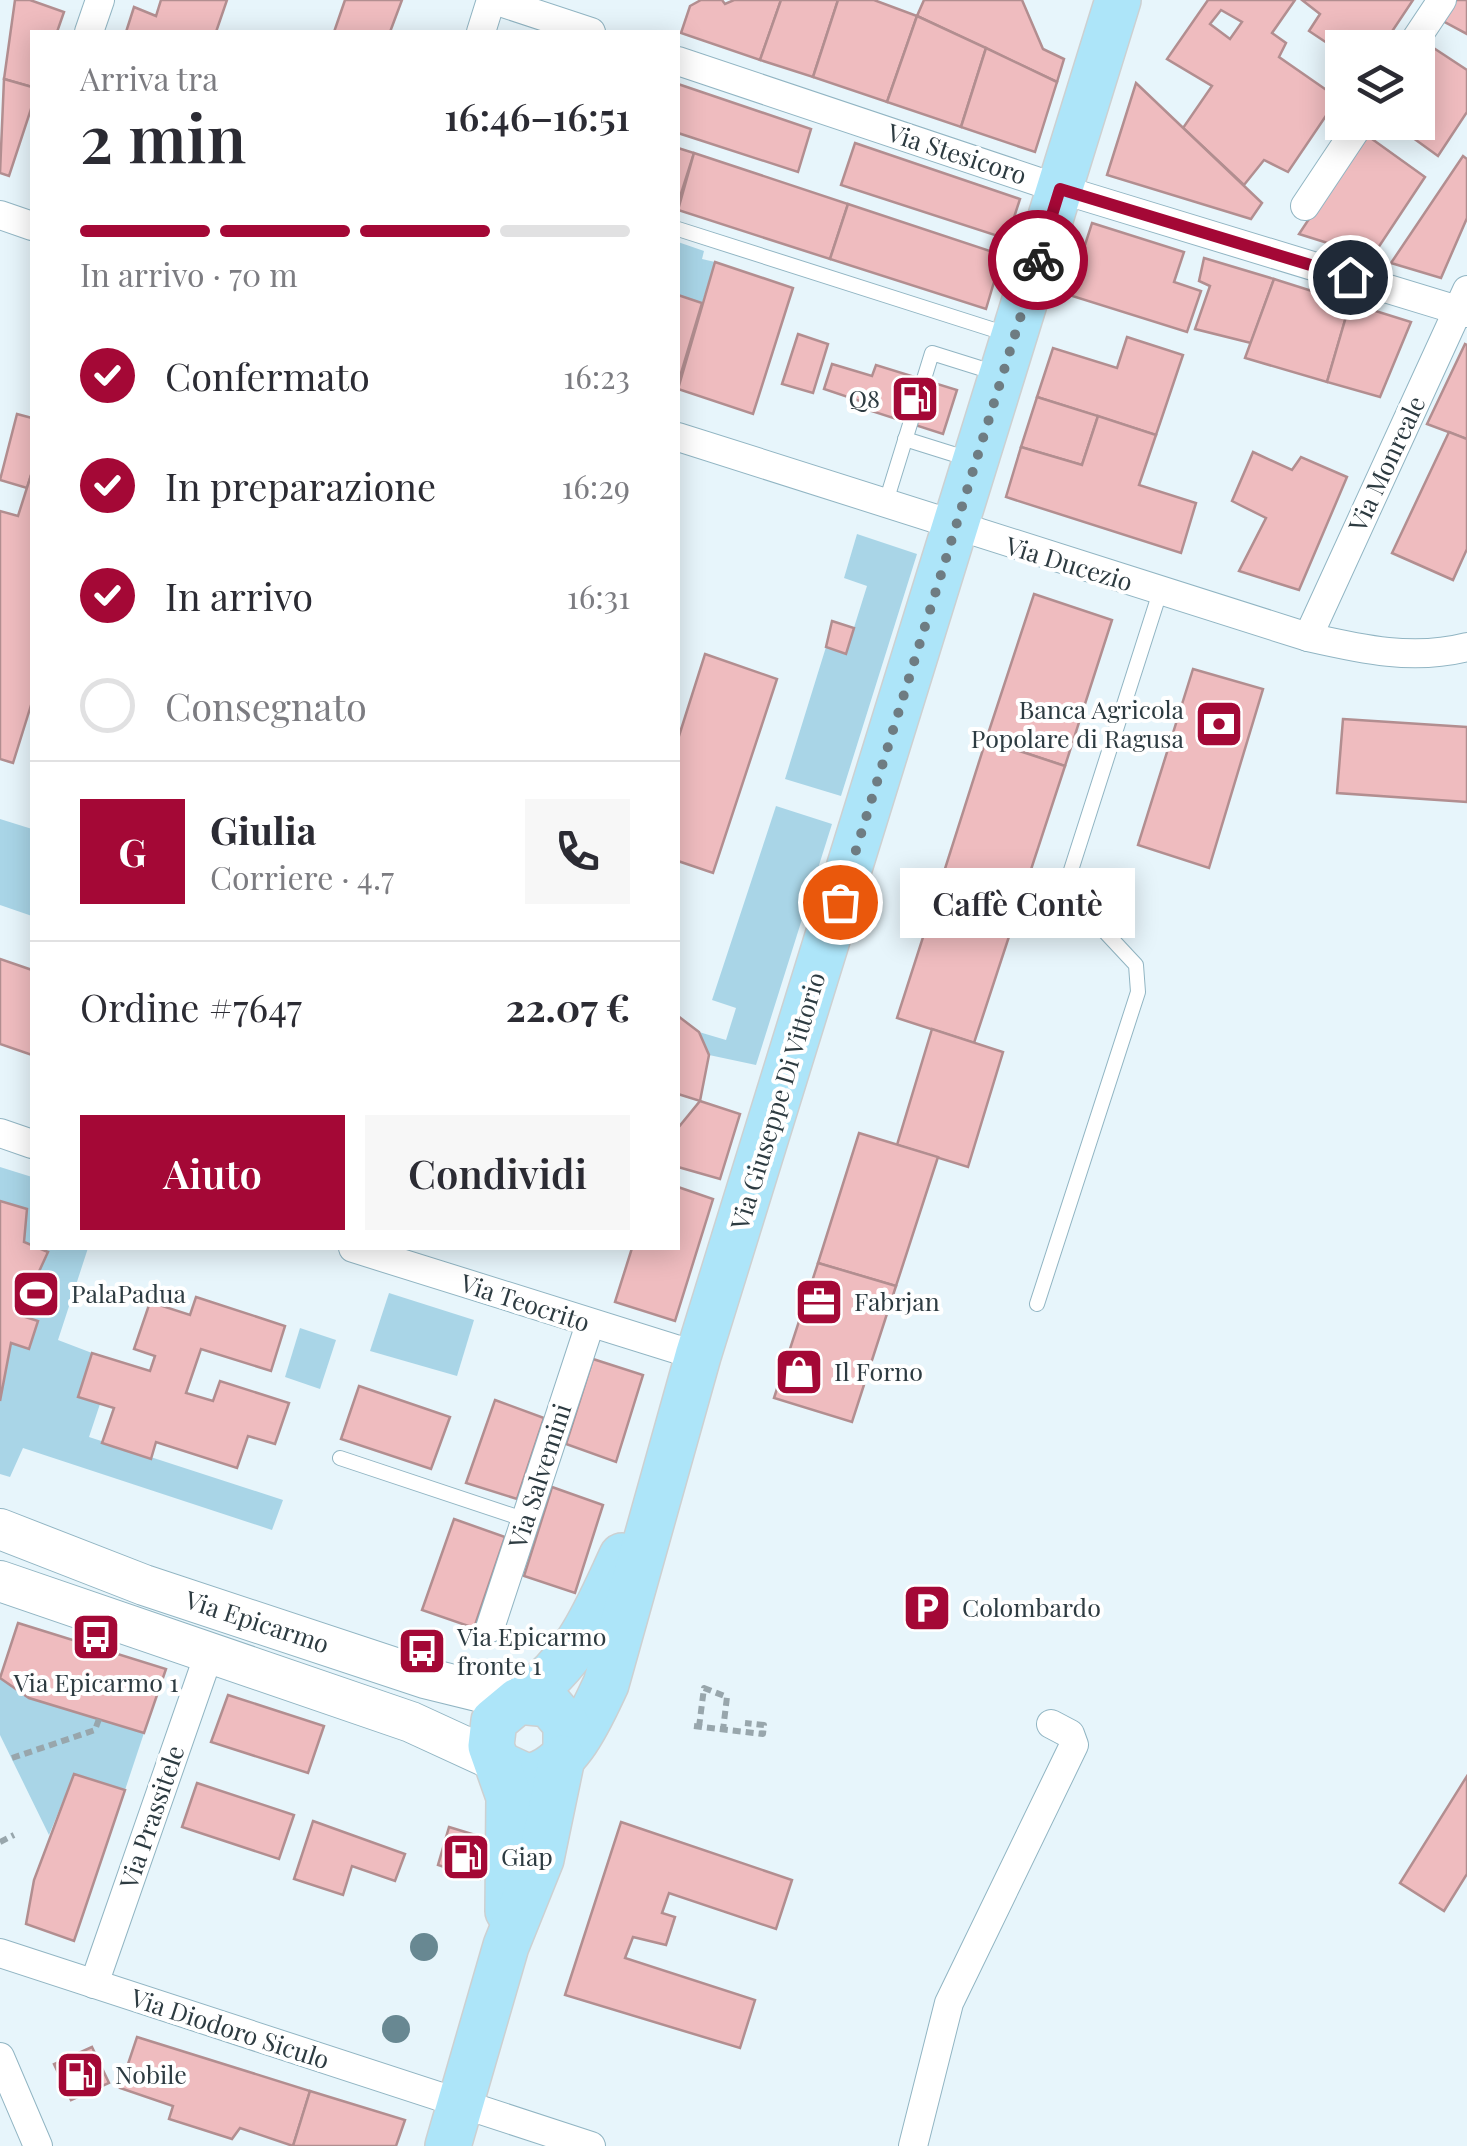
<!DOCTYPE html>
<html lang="it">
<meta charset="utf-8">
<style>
:root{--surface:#fff;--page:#f7f7f7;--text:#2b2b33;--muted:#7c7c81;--line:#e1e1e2;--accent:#a40836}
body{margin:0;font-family:"Playfair Display",serif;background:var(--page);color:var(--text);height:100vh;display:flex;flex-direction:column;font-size:38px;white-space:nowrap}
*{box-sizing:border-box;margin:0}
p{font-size:32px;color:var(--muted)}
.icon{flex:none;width:55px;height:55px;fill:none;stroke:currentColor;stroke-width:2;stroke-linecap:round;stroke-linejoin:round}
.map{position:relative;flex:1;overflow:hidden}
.panel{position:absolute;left:30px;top:30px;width:650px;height:1220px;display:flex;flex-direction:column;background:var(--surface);border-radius:0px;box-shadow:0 5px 25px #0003}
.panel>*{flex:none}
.tools{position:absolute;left:1325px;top:30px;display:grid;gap:20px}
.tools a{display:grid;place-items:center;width:110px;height:110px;border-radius:0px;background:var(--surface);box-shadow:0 5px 25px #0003;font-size:50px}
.pin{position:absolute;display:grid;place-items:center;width:85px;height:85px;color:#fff;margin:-42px;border:5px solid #fff;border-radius:50%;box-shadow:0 2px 10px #0007}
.courier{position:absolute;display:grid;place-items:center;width:100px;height:100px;margin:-50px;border:8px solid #a40836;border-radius:50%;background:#fff;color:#222;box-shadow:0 2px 12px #0007}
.bubble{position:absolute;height:70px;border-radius:0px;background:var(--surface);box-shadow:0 5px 25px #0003;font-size:32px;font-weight:600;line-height:70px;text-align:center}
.summary em{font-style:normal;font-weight:600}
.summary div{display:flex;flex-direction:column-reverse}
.summary{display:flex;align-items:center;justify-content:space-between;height:170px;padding:0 50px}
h1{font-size:65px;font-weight:600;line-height:75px}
.bar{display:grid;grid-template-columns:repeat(4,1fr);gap:15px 10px;align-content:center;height:120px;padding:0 50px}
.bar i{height:12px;border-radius:8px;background:var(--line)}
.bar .active{background:var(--accent)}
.bar p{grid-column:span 4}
.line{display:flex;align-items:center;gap:25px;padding:0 50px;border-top:2px solid var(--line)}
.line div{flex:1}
.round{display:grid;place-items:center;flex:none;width:105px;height:105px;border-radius:0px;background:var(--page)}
ol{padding:0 50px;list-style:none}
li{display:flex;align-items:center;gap:30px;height:110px}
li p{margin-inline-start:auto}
li .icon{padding:10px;border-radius:50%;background:var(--accent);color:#fff;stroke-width:4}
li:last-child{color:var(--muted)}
li i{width:55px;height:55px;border:5px solid var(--line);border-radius:50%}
.action{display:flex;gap:20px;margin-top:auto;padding:20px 50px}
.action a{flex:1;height:115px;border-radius:0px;background:var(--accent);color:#fff;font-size:40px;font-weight:600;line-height:115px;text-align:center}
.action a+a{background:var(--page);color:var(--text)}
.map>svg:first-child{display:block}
</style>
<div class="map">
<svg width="1467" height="2146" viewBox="0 0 1467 2146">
<rect width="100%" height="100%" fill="#e7f5fb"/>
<g fill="#a9d5e7">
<path d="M678 242 704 251 702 259 715 262 702 303 678 295Z"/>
<path d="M857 534 917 554 841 796 785 779 826 647 846 653 867 586 844 578Z"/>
<path d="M776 806 832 824 756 1065 709 1055 699 1032 726 1040 736 1008 712 1000Z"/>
<path d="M0 819 32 829V916L0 905Z"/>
<path d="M0 1167 32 1177V1248H88L58 1340 92 1353 78 1396 100 1404 89 1437 283 1500 272 1530 23 1448 10 1477 0 1474Z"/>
<path d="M389 1293 474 1320 457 1376 370 1351Z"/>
<path d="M300 1328 336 1340 320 1389 285 1377Z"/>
<path d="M0 1678 29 1698 144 1733 125 1790 74 1774 49 1835 0 1735Z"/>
</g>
<g fill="#efbcbf" stroke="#b28e90" stroke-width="2.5" fill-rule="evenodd">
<path d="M15 0H30L64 12 57 32H32V87L4 79Z"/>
<path d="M161 0H227L216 32H126L134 7 156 16Z"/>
<path d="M345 0H402L390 32H334Z"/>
<path d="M701 0H722L725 4 734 0H781L760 60 681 33 690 6Z"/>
<path d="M781 0H838L813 77 760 60Z"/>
<path d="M838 0H874L917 16 887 102 813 77Z"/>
<path d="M924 0H1022L1043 49 1064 59 1057 82 917 16Z"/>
<path d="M1208 0H1295L1272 33 1286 43 1279 57 1338 98 1288 172 1264 160 1244 185 1183 128 1212 86 1167 59ZM1221 10 1242 22 1230 39 1210 24Z"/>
<path d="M1302 0H1413L1381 48H1342V53L1309 31 1320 14Z"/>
<path d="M1454 0H1467V34L1441 20Z"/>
<path d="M917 16 986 48 961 127 887 102Z"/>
<path d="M1426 43 1467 70V112L1438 156 1391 122H1418V55Z"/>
<path d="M986 48 1057 82 1035 152 961 127Z"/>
<path d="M4 79 32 87V106L9 176 0 173Z"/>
<path d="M1136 83 1262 203 1251 219 1107 175Z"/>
<path d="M678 84 811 129 798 172 678 133Z"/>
<path d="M1365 134 1425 177 1372 257 1299 234Z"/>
<path d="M855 143 1020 199 1007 239 841 185Z"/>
<path d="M678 148 694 153 678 203Z"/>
<path d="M694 153 848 204 830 259 678 210Z"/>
<path d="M1463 156 1467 159V218L1441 278 1391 263Z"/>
<path d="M848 204 1002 255 986 309 830 259Z"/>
<path d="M1092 223 1184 252 1174 282 1201 291 1187 332 1069 295Z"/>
<path d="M1204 258 1274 279 1251 343 1195 329 1210 286 1199 281Z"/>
<path d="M715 262 793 288 753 414 678 389Z"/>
<path d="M1274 279 1350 303 1327 382 1245 358Z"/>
<path d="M678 295 702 303 678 383Z"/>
<path d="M1350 303 1411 322 1380 397 1327 382Z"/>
<path d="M798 334 828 344 813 393 782 384Z"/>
<path d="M1127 337 1183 355 1156 435 1037 397 1053 348 1117 368Z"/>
<path d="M1465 344 1467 345V439L1427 424Z"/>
<path d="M832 364 872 376 876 365 957 390 943 434 862 408 863 402 824 389Z"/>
<path d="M1037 397 1098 416 1082 465 1021 447Z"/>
<path d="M17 414 32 418V472L27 488 0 480Z"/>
<path d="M1098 416 1156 435 1139 485 1196 503 1181 553 1006 497 1021 447 1082 465Z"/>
<path d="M1449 432 1467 439V549L1453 580 1392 553Z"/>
<path d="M1253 452 1292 470 1301 457 1347 477 1299 590 1239 571 1266 518 1232 501Z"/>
<path d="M32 472V702L13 763 0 759V511L18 516Z"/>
<path d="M1034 594 1112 620 1065 766 986 740Z"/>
<path d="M832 621 854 628 846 654 826 647Z"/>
<path d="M705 654 777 679 713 873 678 861V739Z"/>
<path d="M1193 669 1263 689 1209 868 1138 845Z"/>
<path d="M1343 719 1467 727V802L1337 793Z"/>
<path d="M986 740 1065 766 1021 900 943 875Z"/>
<path d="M943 875 1021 900 974 1043 897 1018Z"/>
<path d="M0 959 32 970V1055L0 1044Z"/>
<path d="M678 1016 699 1032 709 1055 700 1101 678 1094Z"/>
<path d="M932 1029 1003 1052 968 1167 897 1145Z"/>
<path d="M700 1101 740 1114 720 1179 678 1167V1128Z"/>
<path d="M859 1133 938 1157 896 1286 818 1263Z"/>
<path d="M678 1187 713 1199 675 1321 615 1302 632 1248H678Z"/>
<path d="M0 1201 27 1209 24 1242 48 1252 19 1315 38 1321 29 1349 11 1343 0 1401Z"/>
<path d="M818 1263 896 1286 852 1422 774 1398Z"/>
<path d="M196 1297 285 1326 271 1371 201 1349 186 1393 213 1401 220 1381 289 1403 275 1444 248 1436 237 1468 156 1442 151 1459 102 1443 114 1408 78 1397 92 1353 150 1371 155 1356 134 1349 150 1302 190 1315Z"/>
<path d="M593 1359 643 1375 616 1462 566 1444Z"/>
<path d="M359 1386 450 1417 431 1469 341 1439Z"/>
<path d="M495 1400 544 1418 517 1499 466 1483Z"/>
<path d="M552 1487 603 1505 575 1593 524 1576Z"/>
<path d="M454 1519 505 1537 474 1628 422 1610Z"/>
<path d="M18 1623 166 1669 144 1733 29 1698 0 1678Z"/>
<path d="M228 1695 324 1726 308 1773 211 1742Z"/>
<path d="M74 1774 125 1790 74 1941 26 1924 34 1880Z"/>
<path d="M1467 1776V1874L1444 1911 1400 1883Z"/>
<path d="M197 1783 294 1815 279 1859 182 1827Z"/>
<path d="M313 1821 405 1854 395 1881 352 1866 343 1895 294 1879Z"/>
<path d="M621 1822 792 1880 776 1929 669 1893 662 1913 675 1917 666 1945 633 1937 625 1958 755 2000 740 2048 565 1995Z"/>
<path d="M449 1827 492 1840 480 1879 438 1865Z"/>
<path d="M137 2037 310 2091 293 2146 240 2128 232 2139 169 2119 173 2106 120 2088Z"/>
<path d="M92 2047 109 2083 71 2100 54 2064Z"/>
<path d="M310 2091 405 2120 396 2146H293Z"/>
</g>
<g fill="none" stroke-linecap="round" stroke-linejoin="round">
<g stroke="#91b5c3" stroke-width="16">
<g id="service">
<path d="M678 229 1010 335"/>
<path d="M905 439 972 460"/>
<path d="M885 505 932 353 999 374"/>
<path d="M1037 1304 1138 992 1136 965 1065 889 1160 592"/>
<path d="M340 1458 526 1520"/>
</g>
</g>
<g stroke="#91b5c3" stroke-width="30">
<g id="minor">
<path d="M494 0 591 32"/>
<path d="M89 32 100 0"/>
<path d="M481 32 491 0"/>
<path d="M1410 48 1442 0"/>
<path d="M678 61 1060 189 1467 313"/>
<path d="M1305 206 1361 122"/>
<path d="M0 215 32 226"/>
<path d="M678 437 1308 637C1361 649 1413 661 1467 647"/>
<path d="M1308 637 1467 290"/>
<path d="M0 1133 32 1144"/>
<path d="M353 1248 698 1356"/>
<path d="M490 1628 590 1324"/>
<path d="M0 1953 591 2146"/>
<path d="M94 1984 210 1651"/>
<path d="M0 2057 38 2146"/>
<path d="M913 2146 949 2003 1074 1745 1070 1734 1051 1724"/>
</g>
</g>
<g stroke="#91b5c3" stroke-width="42">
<g id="secondary">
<path d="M0 1529 144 1585 425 1678 518 1701"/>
<path d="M0 1581 411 1722 498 1762"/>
</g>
</g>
<g stroke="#cdd0d1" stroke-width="48">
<g id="primary">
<path d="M523 1699C578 1659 594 1616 622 1556"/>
<path d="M501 1765 527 1777C568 1771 590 1718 606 1684L698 1356 1118 0"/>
<path d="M508 1911 509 1797 491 1746 494 1721 518 1701 549 1704 566 1724V1751"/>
<path d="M448 2146 506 1946 541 1859 562 1758"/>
</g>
</g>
<g stroke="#98a6ac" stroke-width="6" stroke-dasharray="8 5" stroke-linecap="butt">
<path d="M694 1726 763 1734 764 1725 745 1723"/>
<path d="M699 1727 704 1688 727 1697 723 1730"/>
<path d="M12 1758 95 1730 99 1719"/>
<path d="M0 1842 14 1835"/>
</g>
<use href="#service" stroke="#fff" stroke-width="14"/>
<use href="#minor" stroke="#fff" stroke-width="28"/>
<use href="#secondary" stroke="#fff" stroke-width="40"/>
<use href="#primary" stroke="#ade5f9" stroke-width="45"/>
</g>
<g fill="#688892">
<circle cx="424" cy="1947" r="14"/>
<circle cx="396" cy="2029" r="14"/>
</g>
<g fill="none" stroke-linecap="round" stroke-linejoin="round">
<path stroke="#6e7c82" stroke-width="10" stroke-dasharray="0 18" d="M840 902 1038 260"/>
<path stroke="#a40836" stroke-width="12" d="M1038 260 1060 189 1350 277"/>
</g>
<defs>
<g id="fuel-square" transform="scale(2.5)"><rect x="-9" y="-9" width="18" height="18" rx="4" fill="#a40836" stroke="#fff"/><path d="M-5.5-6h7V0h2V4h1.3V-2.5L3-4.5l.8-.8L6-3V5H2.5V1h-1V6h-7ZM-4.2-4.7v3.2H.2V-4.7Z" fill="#fff"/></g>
<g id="bank-square" transform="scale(2.5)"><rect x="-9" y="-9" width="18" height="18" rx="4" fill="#a40836" stroke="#fff"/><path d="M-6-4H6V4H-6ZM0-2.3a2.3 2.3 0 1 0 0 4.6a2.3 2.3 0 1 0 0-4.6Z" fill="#fff"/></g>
<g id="stadium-square" transform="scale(2.5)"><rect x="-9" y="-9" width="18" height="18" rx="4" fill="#a40836" stroke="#fff"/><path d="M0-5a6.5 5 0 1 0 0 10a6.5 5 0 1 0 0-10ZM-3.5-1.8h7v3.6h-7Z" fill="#fff"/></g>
<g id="office-square" transform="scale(2.5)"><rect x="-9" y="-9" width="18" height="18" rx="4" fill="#a40836" stroke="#fff"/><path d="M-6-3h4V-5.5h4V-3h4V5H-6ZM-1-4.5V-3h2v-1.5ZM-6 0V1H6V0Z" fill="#fff"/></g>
<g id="shop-square" transform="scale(2.5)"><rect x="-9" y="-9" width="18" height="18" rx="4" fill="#a40836" stroke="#fff"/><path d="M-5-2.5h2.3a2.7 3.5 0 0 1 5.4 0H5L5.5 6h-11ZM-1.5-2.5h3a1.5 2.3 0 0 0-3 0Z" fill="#fff"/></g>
<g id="parking-square" transform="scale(2.5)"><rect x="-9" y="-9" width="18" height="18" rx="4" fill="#a40836" stroke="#fff"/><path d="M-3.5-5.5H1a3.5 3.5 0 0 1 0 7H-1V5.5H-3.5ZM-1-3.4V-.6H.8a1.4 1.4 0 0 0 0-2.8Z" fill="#fff"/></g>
<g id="bus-square" transform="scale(2.5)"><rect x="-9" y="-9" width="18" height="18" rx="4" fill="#a40836" stroke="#fff"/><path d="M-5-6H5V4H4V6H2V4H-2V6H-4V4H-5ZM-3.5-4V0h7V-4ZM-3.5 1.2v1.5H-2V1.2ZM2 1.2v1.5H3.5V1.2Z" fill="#fff"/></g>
</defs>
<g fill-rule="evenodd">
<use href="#fuel-square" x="915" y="399"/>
<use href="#bank-square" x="1219" y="724"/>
<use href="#stadium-square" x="36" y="1294"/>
<use href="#office-square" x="819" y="1302"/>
<use href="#shop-square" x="799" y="1372"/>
<use href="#parking-square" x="927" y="1608"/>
<use href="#bus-square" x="96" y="1637"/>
<use href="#bus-square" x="422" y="1651"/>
<use href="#fuel-square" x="466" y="1857"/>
<use href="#fuel-square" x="80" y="2075"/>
</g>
<g text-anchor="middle" stroke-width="8" stroke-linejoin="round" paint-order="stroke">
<g font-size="25" fill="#2d3b41" stroke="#fff">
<text transform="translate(957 154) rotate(18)" y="9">Via Stesicoro</text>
<text transform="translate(1387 464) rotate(-65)" y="9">Via Monreale</text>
<text transform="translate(1069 564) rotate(17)" y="9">Via Ducezio</text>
<text transform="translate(778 1101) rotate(-73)" y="9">Via Giuseppe Di Vittorio</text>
<text transform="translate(525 1303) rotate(18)" y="9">Via Teocrito</text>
<text transform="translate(540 1476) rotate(-72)" y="9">Via Salvemini</text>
<text transform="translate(257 1622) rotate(18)" y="9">Via Epicarmo</text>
<text transform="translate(152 1817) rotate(-71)" y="9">Via Prassitele</text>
<text transform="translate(230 2029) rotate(18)" y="9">Via Diodoro Siculo</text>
</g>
<g font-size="25" fill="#2d3b41" stroke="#fff" text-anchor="start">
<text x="880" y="408" text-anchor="end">Q8</text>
<text x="1184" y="719" text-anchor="end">Banca Agricola<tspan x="1184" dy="29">Popolare di Ragusa</tspan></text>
<text x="71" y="1303">PalaPadua</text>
<text x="854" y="1311">Fabrjan</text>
<text x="834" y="1381">Il Forno</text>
<text x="962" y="1617">Colombardo</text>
<text x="457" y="1646">Via Epicarmo<tspan x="457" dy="29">fronte 1</tspan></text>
<text x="96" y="1692" text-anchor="middle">Via Epicarmo 1</text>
<text x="501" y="1866">Giap</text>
<text x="115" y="2084">Nobile</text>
</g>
</g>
</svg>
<div class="tools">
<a><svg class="icon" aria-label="layers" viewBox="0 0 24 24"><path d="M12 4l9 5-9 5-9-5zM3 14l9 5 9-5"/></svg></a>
</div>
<div class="pin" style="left:840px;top:902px;background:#ea580c"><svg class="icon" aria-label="bag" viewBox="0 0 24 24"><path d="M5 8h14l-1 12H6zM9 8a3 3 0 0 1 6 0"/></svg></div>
<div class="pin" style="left:1350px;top:277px;background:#1f2937"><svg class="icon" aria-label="home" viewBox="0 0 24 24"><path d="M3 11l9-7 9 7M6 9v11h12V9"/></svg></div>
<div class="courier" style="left:1038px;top:260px"><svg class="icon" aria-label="bike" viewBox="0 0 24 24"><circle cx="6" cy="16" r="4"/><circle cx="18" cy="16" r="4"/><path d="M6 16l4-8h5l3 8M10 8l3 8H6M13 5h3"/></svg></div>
<div class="bubble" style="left:900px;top:868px;width:235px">Caffè Contè</div>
<section class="panel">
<div class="summary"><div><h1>2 min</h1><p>Arriva tra</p></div><em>16:46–16:51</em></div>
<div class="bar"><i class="active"></i><i class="active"></i><i class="active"></i><i></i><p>In arrivo · 70 m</p></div>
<ol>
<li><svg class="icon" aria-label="check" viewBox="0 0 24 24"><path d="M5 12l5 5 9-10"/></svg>Confermato<p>16:23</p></li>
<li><svg class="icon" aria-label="check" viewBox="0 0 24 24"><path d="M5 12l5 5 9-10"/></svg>In preparazione<p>16:29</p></li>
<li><svg class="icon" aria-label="check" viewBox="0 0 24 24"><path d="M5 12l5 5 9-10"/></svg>In arrivo<p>16:31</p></li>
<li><i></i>Consegnato</li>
</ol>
<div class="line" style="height:180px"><b class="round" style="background:var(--accent);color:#fff">G</b><div><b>Giulia</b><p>Corriere · 4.7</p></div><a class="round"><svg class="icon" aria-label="phone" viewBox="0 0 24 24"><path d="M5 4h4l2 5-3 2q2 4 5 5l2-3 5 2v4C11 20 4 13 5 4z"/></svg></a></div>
<div class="line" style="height:130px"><div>Ordine #7647</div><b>22.07 €</b></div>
<div class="action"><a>Aiuto</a><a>Condividi</a></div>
</section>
</div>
